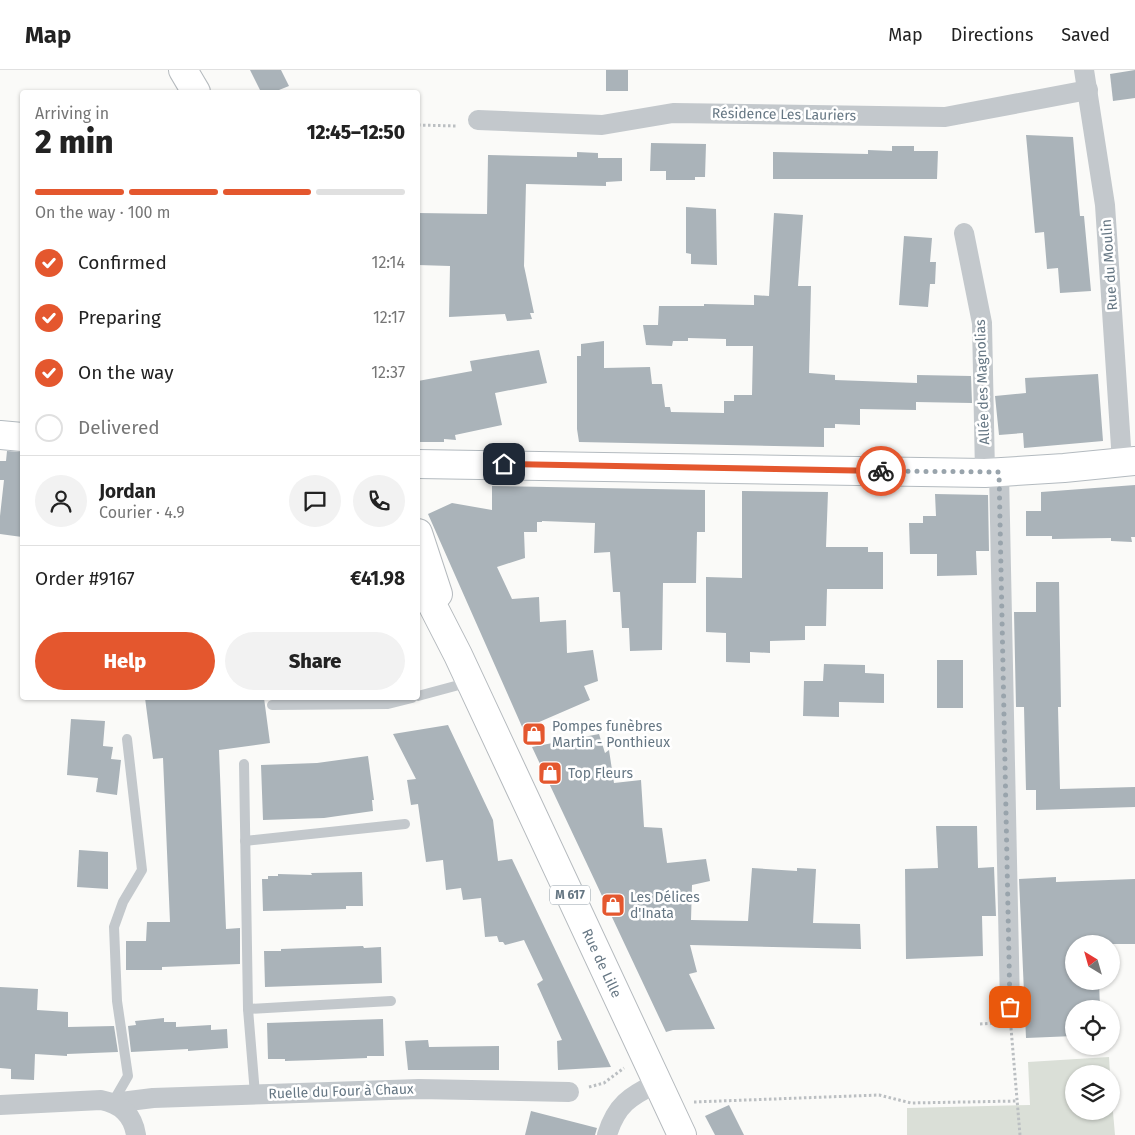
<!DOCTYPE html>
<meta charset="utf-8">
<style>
:root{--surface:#fff;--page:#f2f2f2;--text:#222;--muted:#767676;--line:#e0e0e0;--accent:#e4572e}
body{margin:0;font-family:"Fira Sans",sans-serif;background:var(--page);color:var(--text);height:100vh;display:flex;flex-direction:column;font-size:19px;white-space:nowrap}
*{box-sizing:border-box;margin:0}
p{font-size:16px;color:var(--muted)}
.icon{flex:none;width:28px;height:28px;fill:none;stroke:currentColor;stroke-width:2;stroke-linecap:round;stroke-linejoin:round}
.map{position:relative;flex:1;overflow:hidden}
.panel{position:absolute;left:20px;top:20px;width:400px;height:610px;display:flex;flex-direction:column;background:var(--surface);border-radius:5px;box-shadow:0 1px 4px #0004}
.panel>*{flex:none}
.needle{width:32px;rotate:323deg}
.controls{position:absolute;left:1065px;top:865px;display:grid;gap:10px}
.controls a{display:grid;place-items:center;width:55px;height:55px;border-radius:50%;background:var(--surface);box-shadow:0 1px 4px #0004;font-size:25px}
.pin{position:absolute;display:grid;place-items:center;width:42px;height:42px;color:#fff;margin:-21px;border-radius:10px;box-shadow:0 2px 8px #0006}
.courier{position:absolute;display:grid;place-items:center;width:50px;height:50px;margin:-25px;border:4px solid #e4572e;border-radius:50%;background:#fff;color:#222;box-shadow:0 1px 6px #0007}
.overview em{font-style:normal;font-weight:800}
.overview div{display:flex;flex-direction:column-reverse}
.overview{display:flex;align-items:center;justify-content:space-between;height:85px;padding:0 15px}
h1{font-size:32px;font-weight:800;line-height:38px}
.bar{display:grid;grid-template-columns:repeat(4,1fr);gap:8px 5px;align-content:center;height:60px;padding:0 15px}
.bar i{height:6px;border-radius:4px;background:var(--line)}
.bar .current{background:var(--accent)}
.bar p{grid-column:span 4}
.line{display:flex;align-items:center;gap:12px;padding:0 15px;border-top:1px solid var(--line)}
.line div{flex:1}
.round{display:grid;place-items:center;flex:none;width:52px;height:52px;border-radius:26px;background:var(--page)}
ol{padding:0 15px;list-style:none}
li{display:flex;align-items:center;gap:15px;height:55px}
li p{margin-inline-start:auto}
li .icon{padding:5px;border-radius:50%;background:var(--accent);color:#fff;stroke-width:4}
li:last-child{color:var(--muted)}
li i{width:28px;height:28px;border:2px solid var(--line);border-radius:50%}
.action{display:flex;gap:10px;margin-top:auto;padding:10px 15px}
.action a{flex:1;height:58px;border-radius:30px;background:var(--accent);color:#fff;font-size:20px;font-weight:800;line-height:58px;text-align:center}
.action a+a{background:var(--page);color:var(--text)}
header{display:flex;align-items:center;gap:30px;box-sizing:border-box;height:70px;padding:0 25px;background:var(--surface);border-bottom:1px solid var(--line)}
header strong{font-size:24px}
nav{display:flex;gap:28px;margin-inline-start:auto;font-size:18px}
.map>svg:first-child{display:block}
</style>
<header>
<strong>Map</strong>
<nav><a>Map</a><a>Directions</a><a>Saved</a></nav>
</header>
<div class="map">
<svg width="1135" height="1065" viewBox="0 0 1135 1065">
<rect width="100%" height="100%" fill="#fafaf8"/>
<path fill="#dadfd7" d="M1109 987 1110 1004H1074V1041H1111V1019L1115 1065H907V1038L1030 1035 1028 992Z"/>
<g fill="#aab3b9">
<path d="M250 0H281L289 16 274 22H261Z"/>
<rect x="606" y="0" width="22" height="21"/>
<path d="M1135 0V28L1113 31 1110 4Z"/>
<path d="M1026 65 1073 67 1080 146H1084L1091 221 1060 223 1058 198 1047 199 1044 162 1035 163Z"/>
<path d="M651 73 706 74 705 107H695V110H666V101H650Z"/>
<path d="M892 76H914V81H938L937 109H773V82L868 84V80L892 81Z"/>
<path d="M577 82 598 83V88H622V111L606 112V116L526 114 524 196 534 243H530L532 249 507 251 505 244 449 247 450 196 418 195V143L487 144 488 85 577 87Z"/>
<path d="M686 137 716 139 717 195 691 194V184L686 183Z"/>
<path d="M774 143 803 145 798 216H811L809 303 835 305V310L917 313V305L971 306 972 333 916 332V340L860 339V355L835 354V358H824V377L579 372 577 359V286H581V274L604 271V298L650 297 652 314H662L665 337H670L671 342 724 343V331H734V325H752L753 276H726V269L688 268V271H673L672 276 646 275 643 255H658L659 236H704V234L754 235V225L769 226Z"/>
<path d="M904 166 932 168 930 192H936L935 214H930L928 237 899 235Z"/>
<path d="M539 280 547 313 495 323 502 355 455 365 456 370 444 369V372H418V311L472 301 470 291Z"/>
<path d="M1098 304 1103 371 1024 378 1023 363 999 365 995 326 1026 323 1025 308Z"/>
<path d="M7 381 22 382V467L0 464V446L4 410H0V391H6Z"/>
<path d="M1135 415V467H1131L1132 472 1111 471V468L1052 469V466H1026V441H1041V422Z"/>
<path d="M492 416 705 420V462H697L696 513H663L662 580 630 581 629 558H622L620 522H613L610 482 594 483 595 453 542 451V452H537V462H524L525 488 497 497 512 529 539 527 540 552 566 550 567 583 593 580 598 611 584 616 590 630 523 659 428 444 452 433 492 440Z"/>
<path d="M742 421 828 422 826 477H868V482H883V519H827L826 556H805V570L770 571V583L750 582V593L726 592V563L706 562V507L742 508Z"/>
<path d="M935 424 988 425 989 481H976L977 505 937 506V484H910L909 453H923V446H936Z"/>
<path d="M1036 512H1059L1061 637H1058L1060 719 1135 717V737L1036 740V720H1026L1024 637H1016L1014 542H1036Z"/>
<rect x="937" y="590" width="26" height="48"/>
<path d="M824 594 865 595V603L884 604V633L839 632V647L803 646 804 611H823Z"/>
<path d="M145 628H264L270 673 219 680 226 859 240 858V894L162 897V900H126V871H146L147 852H170L163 688 153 689Z"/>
<path d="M71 649 105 651 103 676 113 677 111 689 121 690 117 725 96 722 98 708 67 705Z"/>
<path d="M448 655 493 750 498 791 512 789 611 997 558 1000 557 971 562 970 537 914 543 910 524 870 505 875 503 872H499L497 866 485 867 481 828 463 830 461 818 446 820 443 790 426 792 418 734 411 735 407 710 416 709 393 664Z"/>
<path d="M599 664 605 683 609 680 614 713 641 710 644 757 662 758 667 793 706 789 710 811 692 815 691 850 748 851 752 798 797 801V798L816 799 813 853 860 854 861 879 690 875 697 902 689 904 715 959 673 960 666 962 532 677Z"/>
<path d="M368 686 374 730H372L373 741 324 748 263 750 261 695 317 693Z"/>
<path d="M936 756H977L978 798 994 797 996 846H982L983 886 906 889 905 799 938 798Z"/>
<path d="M79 780 108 782V819L77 817Z"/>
<path d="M362 802 363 836H346V839L263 841 262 809H268V806H278V804L312 805 311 803Z"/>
<path d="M1056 807V812L1135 809V874H1074V911H1099L1100 939H1074V966L1026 968 1019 809Z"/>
<path d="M363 876 364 878 381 877 382 913 265 917 264 881H281V879Z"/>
<path d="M0 917 38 919 37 940 68 942V957L114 956 118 982 67 984V986L35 984 34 1010 11 1009V999L0 998Z"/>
<path d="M164 948V952H176V957L211 955V960L227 959 228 978 188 981V979L131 982 128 956 136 955 135 951Z"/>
<path d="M383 949 384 986H367V988L318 990 285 991V989H268L267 953Z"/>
<path d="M428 970 429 977 499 976V1000H408L405 971Z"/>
<path d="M729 1035 744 1065H715L705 1046Z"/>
<path d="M531 1041 597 1058 595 1065H525Z"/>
</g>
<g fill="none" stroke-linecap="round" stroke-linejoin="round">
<g stroke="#b3babf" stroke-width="30">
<g id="secondary">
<path d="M0 365 22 367"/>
<path d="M418 394 985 403 1064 398 1135 391"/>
</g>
</g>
<g stroke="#b5babe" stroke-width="30">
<g id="primary">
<path d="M183 0 196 22"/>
<path d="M418 463 438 524"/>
<path d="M418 507 458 585 682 1065"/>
</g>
</g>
<g stroke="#bbbfc2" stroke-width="3" stroke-dasharray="2.5 2.5" stroke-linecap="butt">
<path d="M418 55 457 56"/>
<path d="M980 954 995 953"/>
<path d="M1011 958 1020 1065"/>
<path d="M589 1017 604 1013 624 998"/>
<path d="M694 1032 879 1025 911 1033 1017 1031"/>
</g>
<g stroke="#c3c8cc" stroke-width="10">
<path d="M418 626 470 612"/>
<path d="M272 635 388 634 412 628"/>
<path d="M244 694 248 939 255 1024"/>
<path d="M245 771 405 754"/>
<path d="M248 939 391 931"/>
<path d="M113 1032 128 1006 117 931 114 857 123 832 142 800 127 669"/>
</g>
<g stroke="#c3c8cc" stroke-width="20">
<path d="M1084 0 1105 135 1122 392"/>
<path d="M478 50 602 55 673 43 945 47 1088 20"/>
<path d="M964 163 982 253 985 403"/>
<path d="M999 402 1010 937"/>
<path d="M113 1033 153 1028 419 1019 569 1022"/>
<path d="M0 1035 101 1030C121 1034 133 1045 136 1065"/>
<path d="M607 1065C616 1035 630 1026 657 1013"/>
</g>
<use href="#secondary" stroke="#fff" stroke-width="28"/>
<use href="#primary" stroke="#fff" stroke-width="28"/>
</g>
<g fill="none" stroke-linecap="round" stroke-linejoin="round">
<path stroke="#99a4ac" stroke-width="5" stroke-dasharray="0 9" d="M881 401 999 402 1010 937"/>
<path stroke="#e4572e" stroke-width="6" d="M504 394 881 401"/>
</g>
<defs>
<g id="shop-square" transform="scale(1.25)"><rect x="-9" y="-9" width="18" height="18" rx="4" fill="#e4572e" stroke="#fff"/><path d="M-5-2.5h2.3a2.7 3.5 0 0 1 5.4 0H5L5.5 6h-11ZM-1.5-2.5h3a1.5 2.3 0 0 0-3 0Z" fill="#fff"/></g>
</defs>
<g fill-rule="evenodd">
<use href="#shop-square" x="534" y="664"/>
<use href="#shop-square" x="550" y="703"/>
<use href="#shop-square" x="613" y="835"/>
</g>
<g text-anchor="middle" stroke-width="5" stroke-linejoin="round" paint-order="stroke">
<rect fill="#fff" stroke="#939fa8" stroke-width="1" x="550" y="815.5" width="40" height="19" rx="4"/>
<g font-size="12" font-weight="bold" fill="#657683">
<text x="570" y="829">M 617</text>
</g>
<g font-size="14" fill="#657683" stroke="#fff">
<text transform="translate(784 44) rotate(1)" y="5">Résidence Les Lauriers</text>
<text transform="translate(1109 195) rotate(-94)" y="5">Rue du Moulin</text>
<text transform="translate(982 312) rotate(-92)" y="5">Allée des Magnolias</text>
<text transform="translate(602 893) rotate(65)" y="5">Rue de Lille</text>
<text transform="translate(341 1021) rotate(-2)" y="5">Ruelle du Four à Chaux</text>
</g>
<g font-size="14" fill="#657683" stroke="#fff" text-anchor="start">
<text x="552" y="661">Pompes funèbres<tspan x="552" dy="16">Martin - Ponthieux</tspan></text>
<text x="568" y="708">Top Fleurs</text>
<text x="630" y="832">Les Délices<tspan x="630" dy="16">d'Inata</tspan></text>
</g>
</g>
</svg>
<div class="controls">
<a><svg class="needle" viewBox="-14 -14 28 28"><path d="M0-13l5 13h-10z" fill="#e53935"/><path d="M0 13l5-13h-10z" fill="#767676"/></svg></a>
<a><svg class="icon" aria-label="locate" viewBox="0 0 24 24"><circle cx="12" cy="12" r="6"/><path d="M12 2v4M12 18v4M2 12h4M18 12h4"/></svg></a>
<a><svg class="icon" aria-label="layers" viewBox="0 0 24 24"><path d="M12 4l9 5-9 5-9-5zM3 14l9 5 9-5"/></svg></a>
</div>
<div class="pin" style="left:1010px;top:937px;background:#ea580c"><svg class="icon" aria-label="bag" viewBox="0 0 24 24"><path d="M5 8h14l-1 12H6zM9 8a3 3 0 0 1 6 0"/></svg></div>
<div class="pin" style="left:504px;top:394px;background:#1f2937"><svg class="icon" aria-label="home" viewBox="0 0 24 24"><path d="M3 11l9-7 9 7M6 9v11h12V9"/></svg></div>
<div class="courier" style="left:881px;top:401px"><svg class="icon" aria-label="bike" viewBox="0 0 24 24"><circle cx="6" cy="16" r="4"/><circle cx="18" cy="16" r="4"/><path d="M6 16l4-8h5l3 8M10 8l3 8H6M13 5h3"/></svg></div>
<section class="panel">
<div class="overview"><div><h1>2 min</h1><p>Arriving in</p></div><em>12:45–12:50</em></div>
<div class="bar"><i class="current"></i><i class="current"></i><i class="current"></i><i></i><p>On the way · 100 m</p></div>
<ol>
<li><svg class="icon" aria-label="check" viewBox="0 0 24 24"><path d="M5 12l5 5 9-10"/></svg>Confirmed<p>12:14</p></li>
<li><svg class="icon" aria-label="check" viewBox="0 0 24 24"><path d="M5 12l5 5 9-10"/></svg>Preparing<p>12:17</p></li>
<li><svg class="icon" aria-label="check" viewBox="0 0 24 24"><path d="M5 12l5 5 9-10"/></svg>On the way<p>12:37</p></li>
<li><i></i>Delivered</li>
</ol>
<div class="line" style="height:90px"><a class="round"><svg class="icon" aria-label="person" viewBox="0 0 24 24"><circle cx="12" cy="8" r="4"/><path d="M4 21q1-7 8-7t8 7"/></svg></a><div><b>Jordan</b><p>Courier · 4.9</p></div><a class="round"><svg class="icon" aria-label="chat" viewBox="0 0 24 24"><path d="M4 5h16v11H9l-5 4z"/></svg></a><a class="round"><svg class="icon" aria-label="phone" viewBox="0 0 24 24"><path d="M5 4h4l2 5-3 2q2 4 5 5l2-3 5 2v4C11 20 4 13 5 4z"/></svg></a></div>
<div class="line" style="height:65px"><div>Order #9167</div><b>€41.98</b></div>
<div class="action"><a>Help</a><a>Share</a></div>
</section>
</div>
